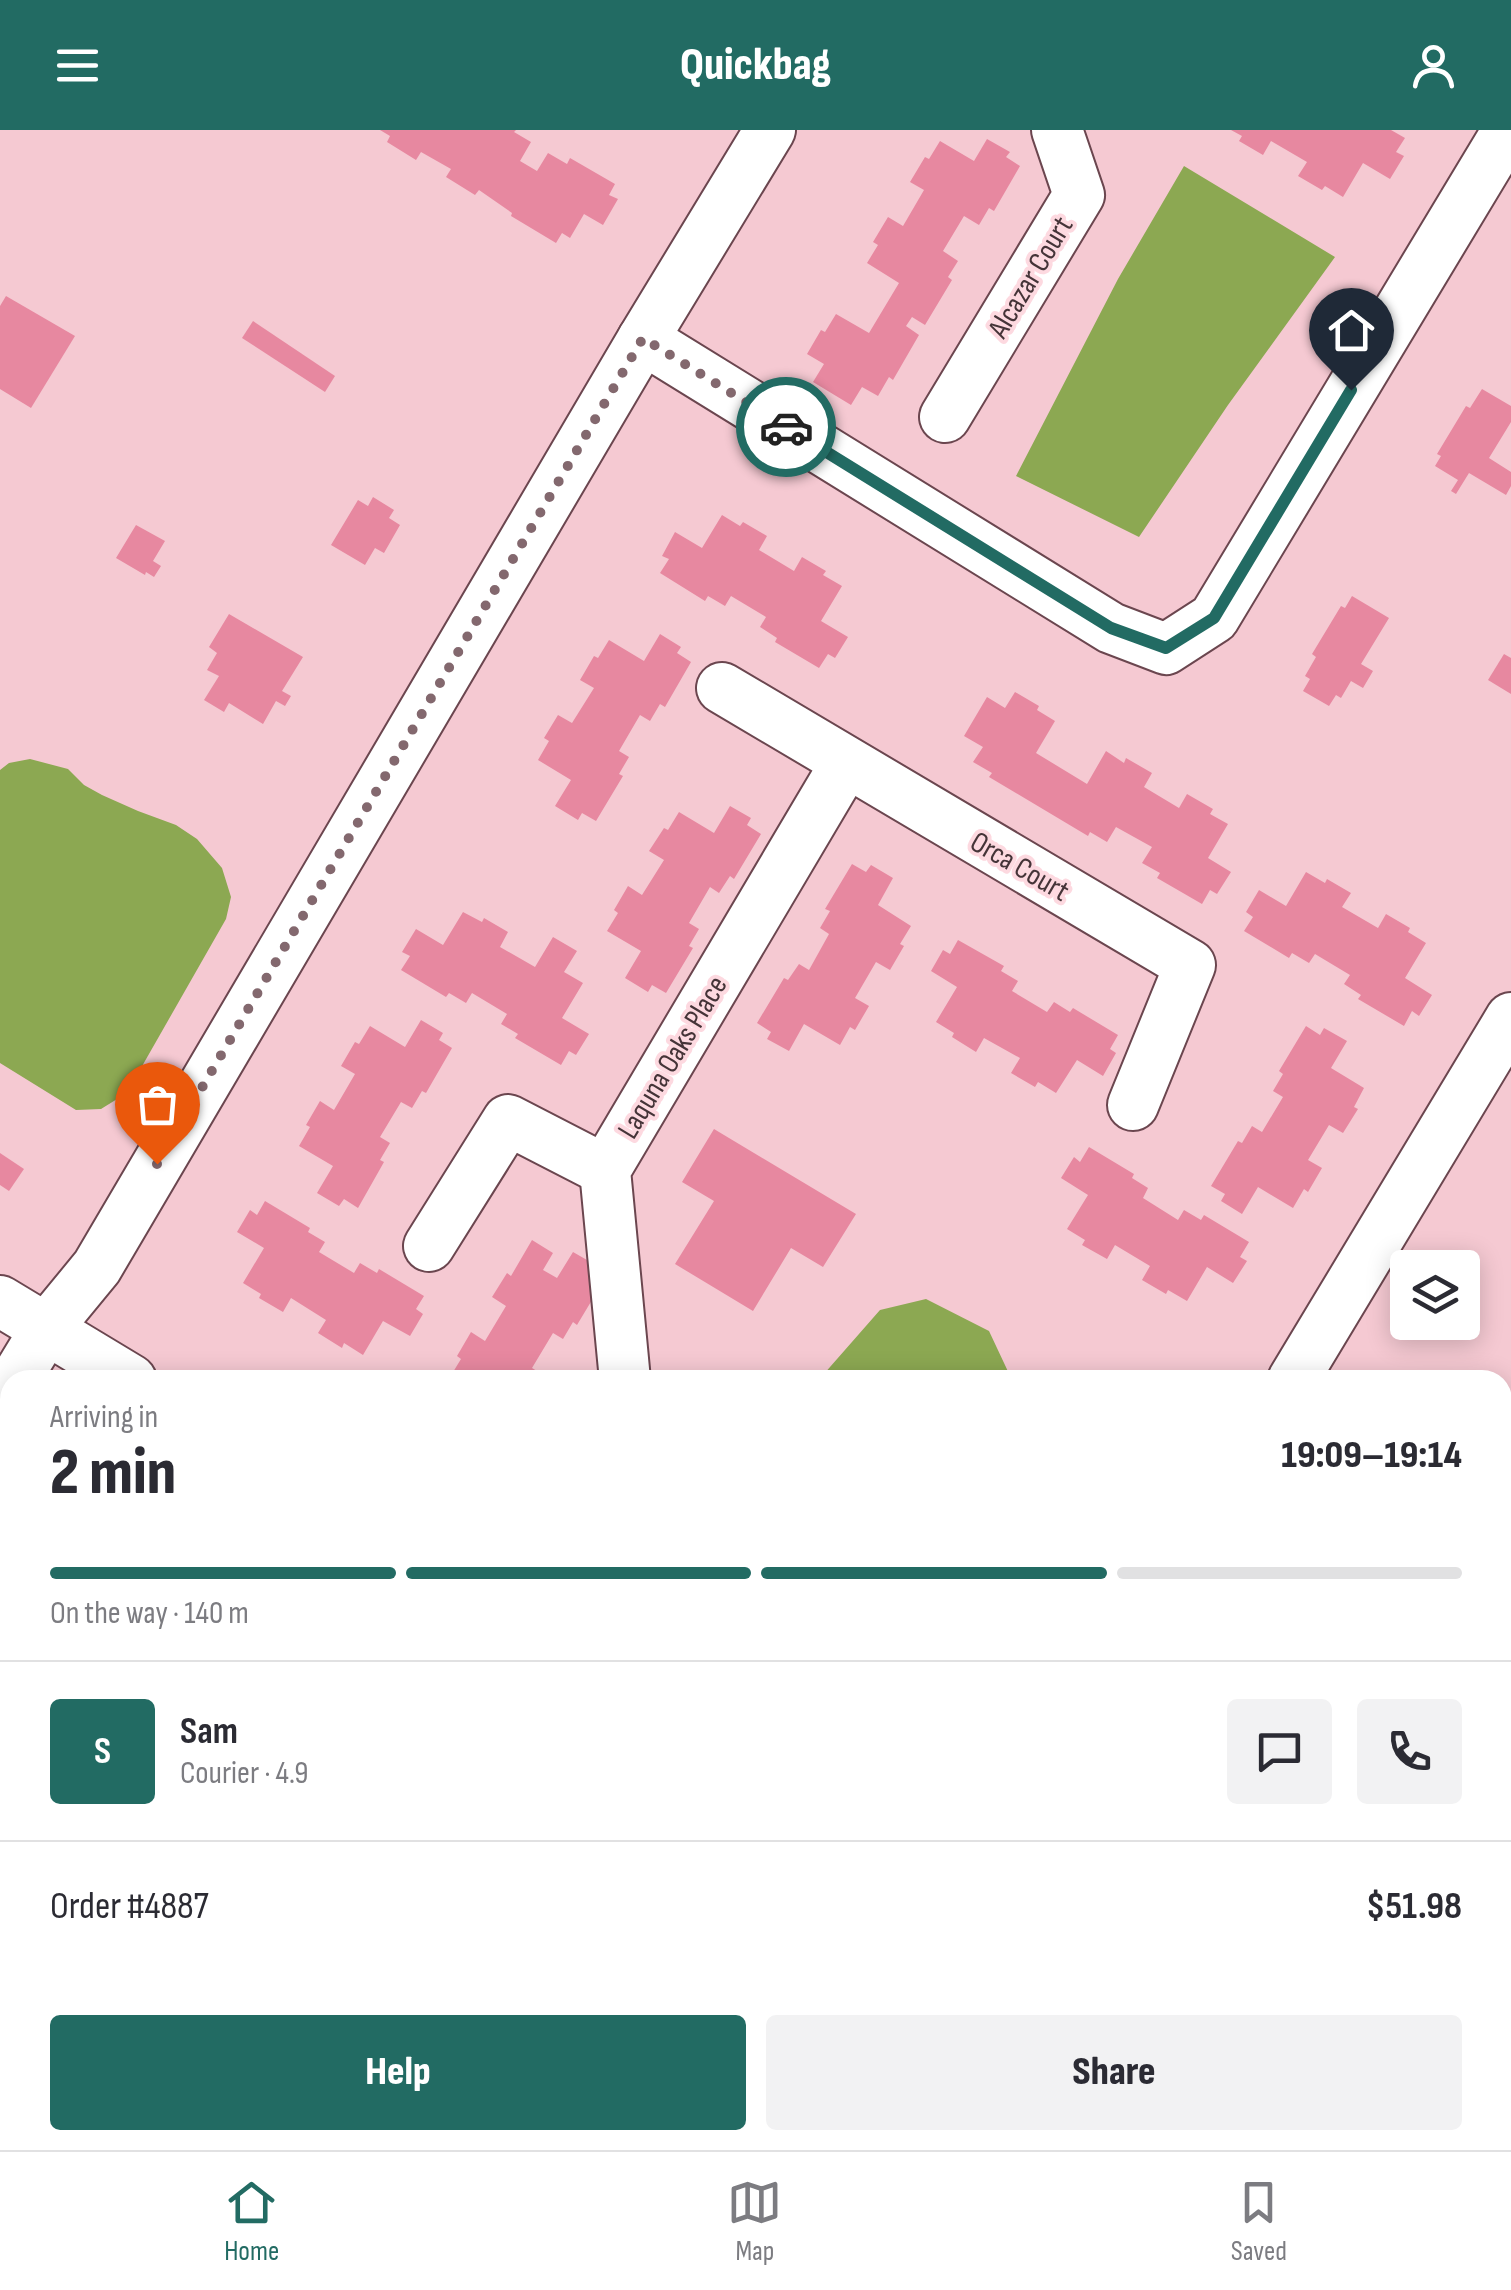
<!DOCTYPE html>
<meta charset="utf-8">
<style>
:root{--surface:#fff;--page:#f2f2f3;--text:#2b2b33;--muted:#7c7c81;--line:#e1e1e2;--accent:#226b63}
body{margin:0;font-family:"Sofia Sans Condensed",sans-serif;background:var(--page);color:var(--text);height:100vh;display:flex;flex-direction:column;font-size:38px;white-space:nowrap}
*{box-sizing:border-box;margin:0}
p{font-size:32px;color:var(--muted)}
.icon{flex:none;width:55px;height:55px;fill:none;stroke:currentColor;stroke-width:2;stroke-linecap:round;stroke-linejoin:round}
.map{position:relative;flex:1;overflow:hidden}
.sheet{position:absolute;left:0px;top:1240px;width:1512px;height:780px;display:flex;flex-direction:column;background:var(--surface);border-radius:30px 30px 0 0;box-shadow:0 5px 25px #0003}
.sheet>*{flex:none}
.buttons{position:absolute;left:1390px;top:1120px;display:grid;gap:20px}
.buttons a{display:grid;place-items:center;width:90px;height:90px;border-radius:10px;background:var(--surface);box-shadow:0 5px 25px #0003;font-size:50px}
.pin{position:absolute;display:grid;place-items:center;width:85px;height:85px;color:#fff;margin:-102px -42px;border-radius:50% 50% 50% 0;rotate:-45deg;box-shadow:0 0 10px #0007}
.pin .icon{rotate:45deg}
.courier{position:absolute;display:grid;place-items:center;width:100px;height:100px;margin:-50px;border:8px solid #226b63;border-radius:50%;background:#fff;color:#222;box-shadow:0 2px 12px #0007}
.overview em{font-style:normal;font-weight:800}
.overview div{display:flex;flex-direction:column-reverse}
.overview{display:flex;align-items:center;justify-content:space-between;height:170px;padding:0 50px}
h1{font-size:65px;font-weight:800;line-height:75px}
.bar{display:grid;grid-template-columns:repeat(4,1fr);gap:15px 10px;align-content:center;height:120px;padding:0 50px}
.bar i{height:12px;border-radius:8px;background:var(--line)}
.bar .on{background:var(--accent)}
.bar p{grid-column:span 4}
.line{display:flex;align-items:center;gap:25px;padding:0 50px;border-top:2px solid var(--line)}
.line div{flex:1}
.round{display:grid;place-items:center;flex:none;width:105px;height:105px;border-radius:10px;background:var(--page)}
.button{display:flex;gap:20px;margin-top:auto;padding:20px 50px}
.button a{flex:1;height:115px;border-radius:10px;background:var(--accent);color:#fff;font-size:40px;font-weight:800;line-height:115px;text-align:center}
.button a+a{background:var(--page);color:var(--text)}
header{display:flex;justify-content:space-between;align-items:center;height:130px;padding:0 50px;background:var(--accent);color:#fff;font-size:45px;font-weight:800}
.menu{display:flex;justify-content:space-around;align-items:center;height:140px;border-top:2px solid var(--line);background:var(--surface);font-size:28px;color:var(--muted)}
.menu a{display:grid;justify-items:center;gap:5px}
.menu .on{color:var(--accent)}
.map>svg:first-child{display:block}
</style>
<header><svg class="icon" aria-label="menu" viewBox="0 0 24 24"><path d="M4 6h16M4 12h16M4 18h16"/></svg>Quickbag<svg class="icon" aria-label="person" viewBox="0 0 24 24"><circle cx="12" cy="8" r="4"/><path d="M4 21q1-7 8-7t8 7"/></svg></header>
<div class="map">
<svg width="1511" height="2020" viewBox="0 0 1511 2020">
<rect width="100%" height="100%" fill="#f5c9d2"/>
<g fill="#8ca852">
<path d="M1184 36 1335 127 1228 275 1139 407 1016 346 1118 149Z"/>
<path d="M30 629 68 639 84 655 102 665 138 681 176 695 197 709 222 738 231 767 226 789 141 938 122 966 101 979 76 980 0 933V640L9 633Z"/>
<path d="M926 1169 989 1201 1012 1250H805L823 1245 880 1180Z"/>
</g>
<g fill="#e788a0">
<path d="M380 0H516L514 2 531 12 520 31 537 41 548 23 567 34 570 28 615 54 609 65 618 69 603 95 584 84 570 108 562 103 556 113 511 86 512 83 479 60 475 65 446 47 451 39 421 22 416 30 387 12 390 6Z"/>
<path d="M1231 0H1391L1405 8 1396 22 1404 26 1390 49 1363 33 1343 67 1325 56 1322 60 1298 46 1307 32 1271 11 1263 25 1239 11 1242 6Z"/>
<path d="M987 9 1010 22 1006 27 1020 36 994 81 989 78 979 95 964 86 943 121 958 131 948 147 952 150 925 195 912 187 906 196 919 205 893 250 889 247 878 266 862 257 851 275 813 252 824 234 807 224 821 200 825 202 836 184 869 203 899 153 867 133 878 115 873 112 888 87 903 96 924 60 910 52 925 27 929 29 940 11 974 31Z"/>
<path d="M6 166 75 206 31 278 0 259V176Z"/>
<path d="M253 191 335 246 325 262 242 208Z"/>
<path d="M1482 259 1511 276V292L1489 328 1511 342V356L1506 365 1469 343 1456 364 1451 361 1458 350 1435 336 1441 326 1437 324 1466 276 1470 278Z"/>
<path d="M373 367 394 380 389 388 400 395 384 423 375 418 365 435 331 415 358 370 368 376Z"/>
<path d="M722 385 740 396 743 392 767 406 759 420 794 441 802 427 826 441 823 445 842 456 821 491 848 507 835 528 828 524 819 538 775 512 777 508 760 497 766 487 731 466 725 476 708 466 705 471 660 443 669 429 662 426 675 402 702 418Z"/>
<path d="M136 395 165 411 153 431 161 436 154 447 146 442 145 445 116 428Z"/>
<path d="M1352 466 1389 488 1361 534 1373 541 1363 558 1351 551 1341 568 1336 565 1329 576 1303 561 1310 549 1305 546 1316 527 1312 524 1341 476 1345 478Z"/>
<path d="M229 484 303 527 282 561 291 566 285 576 276 571 263 594 229 573 224 582 204 570 219 546 207 540 217 523 209 517Z"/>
<path d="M660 504 681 517 677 523 691 532 665 577 660 574 650 591 640 585 619 621 629 627 619 644 623 646 596 691 582 683 578 690 555 676 571 650 538 630 549 611 544 608 558 585 572 593 594 558 580 550 594 526 598 528 609 510 644 531Z"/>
<path d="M1504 524 1511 528V564L1488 550Z"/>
<path d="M1015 562 1039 576 1037 580 1055 591 1036 623 1087 654 1106 621 1124 633 1126 628 1152 643 1144 657 1179 678 1187 664 1213 679 1210 684 1228 694 1208 728 1231 742 1217 764 1210 760 1202 774 1157 748 1160 743 1142 733 1152 717 1116 697 1107 712 1090 702 1088 706 989 647 992 643 973 632 983 617 964 606 987 567 1005 578Z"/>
<path d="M730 676 751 688 747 695 761 704 734 749 730 746 719 763 710 757 689 793 699 799 689 816 693 818 666 863 652 855 648 862 625 848 641 821 607 801 618 783 614 780 628 756 642 765 664 730 649 721 664 698 668 700 679 682 714 703Z"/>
<path d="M852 734 866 742 871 735 893 748 878 775 911 796 900 814 904 816 890 840 876 832 855 868 869 876 855 900 850 897 840 915 804 894 789 921 767 909 771 902 757 893 784 848 788 850 799 834 809 840 829 804 820 798 830 781 825 779Z"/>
<path d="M1306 742 1325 753 1327 749 1351 763 1342 777 1378 798 1386 784 1410 798 1408 802 1426 813 1405 848 1432 865 1419 886 1412 881 1404 896 1358 869 1361 865 1344 854 1350 845 1315 824 1309 833 1292 823 1289 828 1244 801 1253 787 1246 782 1259 760 1286 776Z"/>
<path d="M463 782 482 792 484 788 508 802 500 817 535 837 553 807 577 821 564 842 583 853 562 888 589 904 576 925 569 921 561 935 515 908 518 904 501 894 507 884 472 863 466 873 449 863 446 867 401 840 410 826 402 822 416 799 443 815Z"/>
<path d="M958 810 1004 836 1001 841 1018 851 1012 861 1047 882 1054 872 1070 882 1073 878 1118 905 1110 919 1116 923 1103 946 1077 930 1056 963 1038 952 1035 957 1011 943 1020 928 984 908 976 922 952 907 954 903 936 892 957 857 931 841 943 820 950 824Z"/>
<path d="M421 890 443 903 439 910 452 918 426 963 422 961 412 978 401 972 380 1007 390 1013 380 1030 384 1032 358 1078 344 1069 339 1076 317 1063 333 1036 299 1016 310 997 306 995 320 971 334 980 355 944 341 936 355 912 359 914 370 896 405 917Z"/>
<path d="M1306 896 1320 905 1324 898 1347 911 1331 938 1364 958 1354 977 1358 979 1343 1003 1329 995 1308 1030 1322 1038 1308 1062 1304 1059 1293 1078 1258 1057 1242 1084 1221 1071 1225 1064 1211 1056 1238 1011 1242 1013 1252 996 1262 1002 1283 967 1273 961 1283 944 1279 941Z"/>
<path d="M714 999 856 1084 823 1137 791 1118 753 1181 675 1134 714 1071 682 1052Z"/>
<path d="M1089 1017 1134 1044 1132 1048 1148 1058 1143 1068 1178 1090 1184 1080 1201 1090 1204 1085 1249 1112 1240 1127 1247 1131 1233 1153 1207 1137 1187 1171 1168 1160 1166 1164 1142 1150 1150 1136 1115 1115 1107 1129 1082 1115 1085 1110 1067 1099 1088 1065 1061 1048 1074 1027 1080 1032Z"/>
<path d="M0 1023 24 1039 9 1061 0 1055Z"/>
<path d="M265 1071 310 1098 308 1102 325 1112 319 1122 354 1143 360 1133 377 1143 379 1139 424 1166 416 1179 423 1184 410 1206 383 1191 363 1225 344 1213 342 1218 318 1203 326 1190 291 1168 283 1182 259 1168 261 1164 243 1153 264 1118 237 1102 250 1080 257 1085Z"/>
<path d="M532 1110 553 1123 543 1140 557 1148 573 1122 594 1134 604 1150 577 1195 573 1192 563 1209 553 1203 532 1238 542 1244 538 1250H455L450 1247 461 1229 457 1226 471 1202 485 1211 506 1176 492 1167 507 1143 511 1146Z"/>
<path d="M6 1488 10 1490V1564L0 1580V1498Z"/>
<path d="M0 1830 10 1836V1885L4 1896 0 1893Z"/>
<path d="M1511 1922V1976L1502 1971V1937Z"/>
<path d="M279 2010H317L328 2016 331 2010H335L352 2020H273Z"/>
</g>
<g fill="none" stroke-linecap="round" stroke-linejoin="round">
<g stroke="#6b464f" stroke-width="54">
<g id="minor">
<path d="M643 209 1111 498 1166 519 1214 488 1508 0"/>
<path d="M945 287 1079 65 1057 0"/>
<path d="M722 558 1190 835 1133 975"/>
<path d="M429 1116 508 990 605 1040"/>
<path d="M0 1171 131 1250"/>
<path d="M15 1250 46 1199 97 1137 643 209 770 0"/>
<path d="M625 1250 605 1040 846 633"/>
<path d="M1293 1250 1511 888"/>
<path d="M532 2010 548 2020"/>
<path d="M1390 2010 1407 2020"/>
<path d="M49 2020 55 2010"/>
<path d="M1166 2020 1172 2010"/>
</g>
</g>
<use href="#minor" stroke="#fff" stroke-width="50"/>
</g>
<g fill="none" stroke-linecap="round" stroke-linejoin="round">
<path stroke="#83686e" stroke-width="10" stroke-dasharray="0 18" d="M157 1034 643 208 786 297"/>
<path stroke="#226b63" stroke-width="12" d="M786 297 1111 498 1166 518 1214 488 1351 260"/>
</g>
<g text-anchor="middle" stroke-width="8" stroke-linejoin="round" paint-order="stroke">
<g font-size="30" fill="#453438" stroke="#fdd9e0">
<text transform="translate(1030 147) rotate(-59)" y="10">Alcazar Court</text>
<text transform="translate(1020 736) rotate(30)" y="10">Orca Court</text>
<text transform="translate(672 927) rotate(-59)" y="10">Laquna Oaks Place</text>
</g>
</g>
</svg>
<div class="buttons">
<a><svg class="icon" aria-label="layers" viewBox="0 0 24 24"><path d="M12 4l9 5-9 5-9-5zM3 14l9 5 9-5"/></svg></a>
</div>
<div class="pin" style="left:157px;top:1034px;background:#ea580c"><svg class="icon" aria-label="bag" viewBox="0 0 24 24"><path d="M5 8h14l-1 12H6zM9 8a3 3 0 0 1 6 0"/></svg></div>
<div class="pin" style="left:1351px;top:260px;background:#1f2937"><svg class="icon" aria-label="home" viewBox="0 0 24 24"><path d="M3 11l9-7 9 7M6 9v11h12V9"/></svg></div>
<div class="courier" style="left:786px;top:297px"><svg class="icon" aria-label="car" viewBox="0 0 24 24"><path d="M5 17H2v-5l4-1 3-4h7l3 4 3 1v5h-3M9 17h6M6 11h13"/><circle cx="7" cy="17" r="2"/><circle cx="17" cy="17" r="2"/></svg></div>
<section class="sheet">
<div class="overview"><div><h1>2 min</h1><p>Arriving in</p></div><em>19:09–19:14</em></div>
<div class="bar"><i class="on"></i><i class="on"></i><i class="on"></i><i></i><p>On the way · 140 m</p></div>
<div class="line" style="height:180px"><b class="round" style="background:var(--accent);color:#fff">S</b><div><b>Sam</b><p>Courier · 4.9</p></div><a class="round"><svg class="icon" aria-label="chat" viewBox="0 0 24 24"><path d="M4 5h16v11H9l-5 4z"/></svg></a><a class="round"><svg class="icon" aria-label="phone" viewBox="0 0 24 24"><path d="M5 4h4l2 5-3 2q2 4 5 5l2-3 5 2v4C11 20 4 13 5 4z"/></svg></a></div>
<div class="line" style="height:130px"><div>Order #4887</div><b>$51.98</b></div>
<div class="button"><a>Help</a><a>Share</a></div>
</section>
</div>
<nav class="menu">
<a class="on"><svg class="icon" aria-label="home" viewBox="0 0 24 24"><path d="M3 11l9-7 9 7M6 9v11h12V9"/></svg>Home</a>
<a><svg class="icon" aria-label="map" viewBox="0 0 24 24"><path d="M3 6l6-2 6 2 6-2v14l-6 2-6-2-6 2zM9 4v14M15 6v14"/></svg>Map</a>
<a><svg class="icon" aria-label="saved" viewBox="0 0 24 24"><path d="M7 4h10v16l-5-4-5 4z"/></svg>Saved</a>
</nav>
